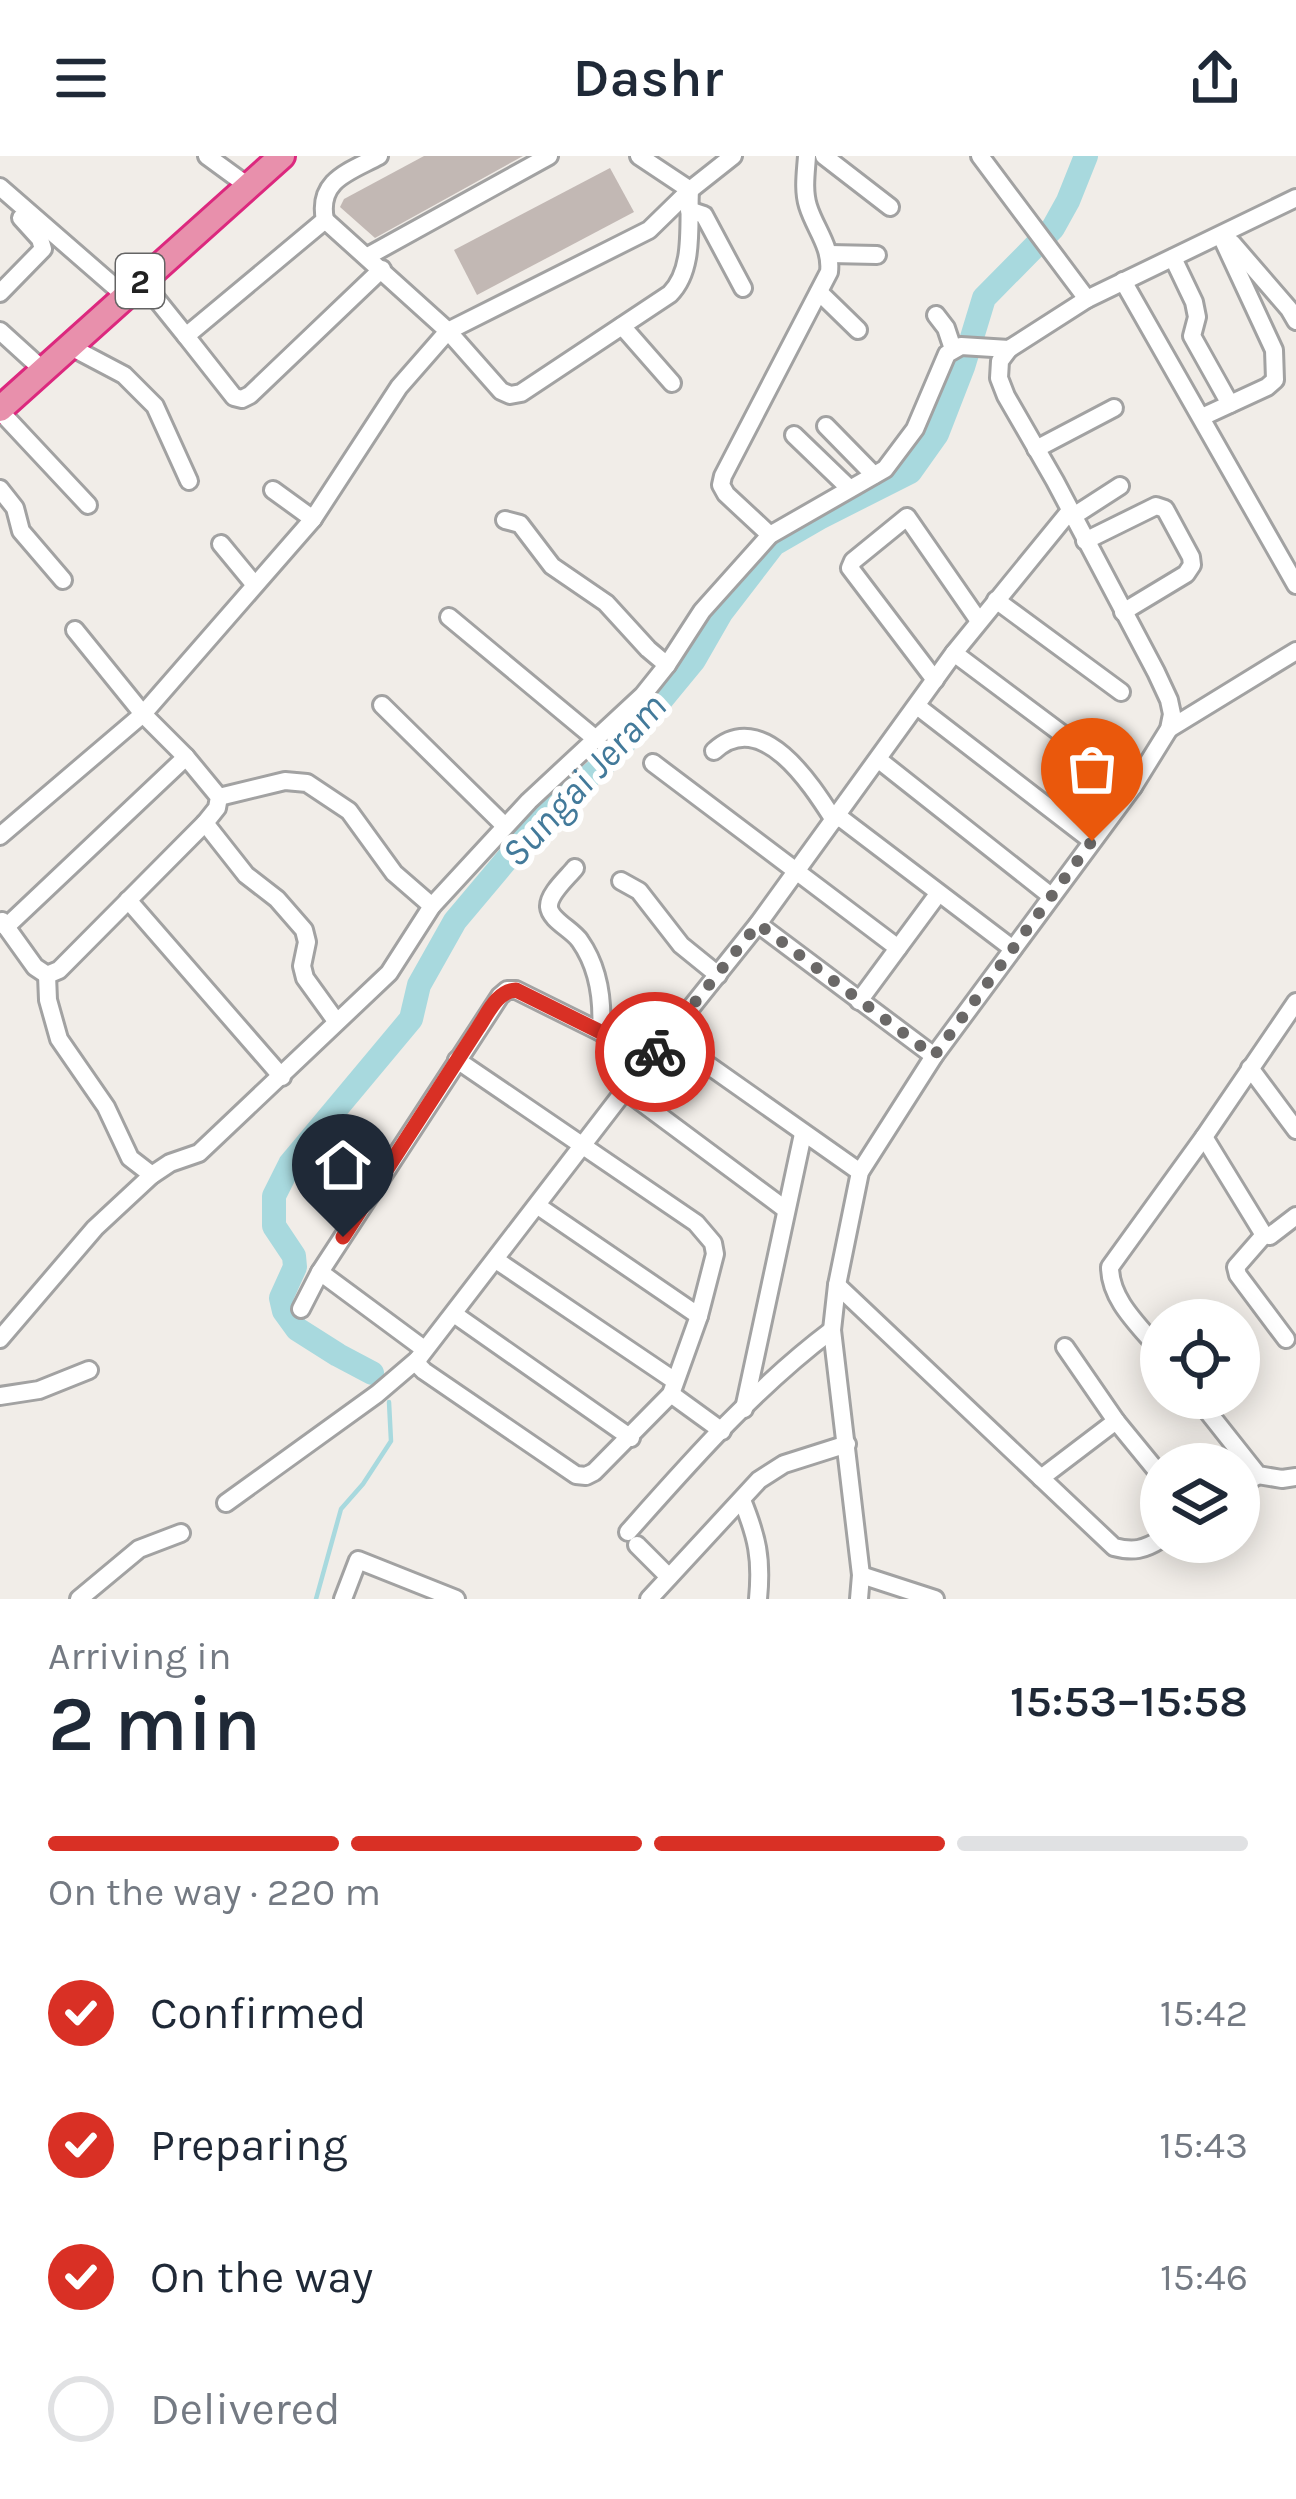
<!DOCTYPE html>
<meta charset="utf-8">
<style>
:root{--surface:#fff;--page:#f2f2f3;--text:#1f2937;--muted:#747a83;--line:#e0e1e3;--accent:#d93025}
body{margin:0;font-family:Karla,sans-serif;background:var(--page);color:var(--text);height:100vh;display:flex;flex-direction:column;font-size:45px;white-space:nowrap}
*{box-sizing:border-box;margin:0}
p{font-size:39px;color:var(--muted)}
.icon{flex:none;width:66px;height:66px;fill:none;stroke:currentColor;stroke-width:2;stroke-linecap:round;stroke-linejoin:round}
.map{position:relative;height:1443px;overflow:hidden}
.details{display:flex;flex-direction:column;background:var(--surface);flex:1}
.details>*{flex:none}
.buttons{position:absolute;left:1140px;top:1143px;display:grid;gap:24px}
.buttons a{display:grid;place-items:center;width:120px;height:120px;border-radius:50%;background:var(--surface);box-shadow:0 6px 30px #0003;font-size:60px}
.pin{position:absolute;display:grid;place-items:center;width:102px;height:102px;color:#fff;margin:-123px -51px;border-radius:50% 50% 50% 0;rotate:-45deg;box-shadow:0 0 12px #0007}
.pin .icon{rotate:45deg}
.courier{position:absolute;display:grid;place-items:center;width:120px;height:120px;margin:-60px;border:9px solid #d93025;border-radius:50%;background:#fff;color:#222;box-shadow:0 3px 15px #0007}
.summary em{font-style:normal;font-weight:600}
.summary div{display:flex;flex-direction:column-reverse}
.summary{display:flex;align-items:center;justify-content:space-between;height:204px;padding:0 48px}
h1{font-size:78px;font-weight:600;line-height:90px}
.bar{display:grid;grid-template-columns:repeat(4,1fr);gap:18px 12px;align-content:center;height:144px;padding:0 48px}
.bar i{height:15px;border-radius:9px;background:var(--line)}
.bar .selected{background:var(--accent)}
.bar p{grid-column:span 4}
ol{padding:0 48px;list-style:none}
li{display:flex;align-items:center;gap:36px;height:132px}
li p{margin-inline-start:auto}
li .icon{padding:12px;border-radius:50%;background:var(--accent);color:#fff;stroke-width:4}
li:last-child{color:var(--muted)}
li i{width:66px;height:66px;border:6px solid var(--line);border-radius:50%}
header{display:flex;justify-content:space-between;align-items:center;height:156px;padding:0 48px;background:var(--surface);font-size:54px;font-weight:600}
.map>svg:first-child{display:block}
</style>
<header><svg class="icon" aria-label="menu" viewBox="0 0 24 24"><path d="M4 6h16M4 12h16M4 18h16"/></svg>Dashr<svg class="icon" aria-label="share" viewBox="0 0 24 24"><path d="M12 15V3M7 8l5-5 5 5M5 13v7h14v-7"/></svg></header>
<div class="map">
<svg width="1296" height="1443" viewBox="0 0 1296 1443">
<rect width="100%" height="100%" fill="#f1ede8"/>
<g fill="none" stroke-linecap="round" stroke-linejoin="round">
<path stroke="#a8d9de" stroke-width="4.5" d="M316 1443 341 1353 363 1328 391 1285 389 1246"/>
<path stroke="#a8d9de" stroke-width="24" d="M372 1217 338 1199 297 1173 284 1155 281 1142 295 1111 294 1100 274 1070V1040L290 1008 411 863 419 829 455 765 550 652 603 609 638 572 694 504 721 457 774 388 819 362 910 316 937 278 963 211 984 142 1053 72 1068 45 1086 0"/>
</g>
<g fill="#c2b8b4">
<path d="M424 0H523L375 82 340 51 344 43Z"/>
<path d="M610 12 634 56 477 139 454 94Z"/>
</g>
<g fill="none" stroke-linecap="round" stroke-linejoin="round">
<g stroke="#a2a2a2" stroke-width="22">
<g id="minor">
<path d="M207 0 248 30"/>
<path d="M824 0 890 51"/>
<path d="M980 0 1087 143"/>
<path d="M0 31 124 139"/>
<path d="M689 54 704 59 743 132"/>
<path d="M325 64 448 175 501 235 510 239 521 237 670 138C695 113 688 68 690 34L639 0"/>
<path d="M325 64C317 24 349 16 379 0"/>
<path d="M1232 87 1289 153 1296 165"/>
<path d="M830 98 877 99"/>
<path d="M368 100 549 0"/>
<path d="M1173 102 1194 146 1197 161 1192 180 1230 248"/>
<path d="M141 124 186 180 325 64"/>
<path d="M1123 125 1296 429"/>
<path d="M819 136 858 174"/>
<path d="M0 137 43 93 40 83 21 62"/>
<path d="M936 159 946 172 953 193"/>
<path d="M622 170 672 227"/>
<path d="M0 175 43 214"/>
<path d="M186 180 234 241 242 243 250 239 382 113"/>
<path d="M69 190 124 219 155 250 189 325"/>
<path d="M0 255 88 349"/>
<path d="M1202 261 1267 231 1275 224 1274 194 1221 80"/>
<path d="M826 270 874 319"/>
<path d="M794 279 849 332"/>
<path d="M1036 293 1114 252"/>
<path d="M0 333 15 352 21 375 63 424"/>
<path d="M273 334 313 363"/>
<path d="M1072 361 1120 330"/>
<path d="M505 364 520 368 552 410 606 447 648 493 667 509"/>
<path d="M770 379 726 338 721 329 723 320 829 116C832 91 815 73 808 50 803 34 806 16 807 0"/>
<path d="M1085 385 1156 350 1165 353 1191 401 1192 409 1186 418 1123 456"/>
<path d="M221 388 254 428"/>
<path d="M996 444 1121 536"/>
<path d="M449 461 597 584"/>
<path d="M954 497 1133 631"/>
<path d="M935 524 850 412 853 405 907 361 979 465"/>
<path d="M382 549 505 670"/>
<path d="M917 550 1092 685"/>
<path d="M1169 573 1296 495"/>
<path d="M714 595C762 551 811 628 834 664"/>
<path d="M879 604 1051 740"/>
<path d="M653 607 898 792"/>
<path d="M219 641 285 625 307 627 349 655 394 717 432 750"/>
<path d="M838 660 1013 793"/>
<path d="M205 667 246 719 277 743 304 774 307 786 302 810 305 822 336 865"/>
<path d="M0 680 143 558 313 363 399 231 448 175 649 74 690 34 733 0"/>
<path d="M575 712C568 721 548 738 549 751 550 764 573 774 580 785 599 812 603 844 601 876"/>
<path d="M621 725 639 735 681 789 718 819"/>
<path d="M128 744 282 921"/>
<path d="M2 765 35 811 47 819"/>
<path d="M758 768 934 900"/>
<path d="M6 771 186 601"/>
<path d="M47 819 59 814 205 667 217 652 219 641 186 601 143 558 75 474"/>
<path d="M47 819 48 844 59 883 106 951 130 1002 152 1019"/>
<path d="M859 845 938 738"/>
<path d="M667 880 860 1016"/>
<path d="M457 904 696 1067 713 1087 715 1098 699 1160 671 1238 594 1316 586 1320 576 1319 424 1215 419 1210 418 1203 625 934 758 768 954 497 1069 356"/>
<path d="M1250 912 1296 974"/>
<path d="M625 934 785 1053"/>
<path d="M1204 981 1264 1079 1270 1080 1296 1060"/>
<path d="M538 1050 699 1160"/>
<path d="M1264 1079 1236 1111 1238 1119 1286 1183"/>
<path d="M496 1104 675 1225"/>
<path d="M320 1116 424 1193"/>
<path d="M837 1129 1114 1391C1133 1396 1144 1394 1161 1383"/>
<path d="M301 1153 320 1116 500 840 507 834H516L651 901"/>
<path d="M454 1158 631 1282"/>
<path d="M0 1183 95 1072 152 1019 170 1007 199 997 389 817 432 750 529 645 643 539 667 509 702 455 770 379 885 313 915 273 947 198 961 190 1009 193 1087 143 1296 42"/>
<path d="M1065 1191 1116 1265"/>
<path d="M1161 1196C1141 1171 1110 1145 1110 1111L1204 981 1296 846"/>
<path d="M671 1238 722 1275"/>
<path d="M0 1240 39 1234 89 1214"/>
<path d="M1197 1242 1258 1319 1282 1323 1296 1321"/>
<path d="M744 1253 803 978"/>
<path d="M1041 1322 1116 1265 1161 1320"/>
<path d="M1239 1331 1258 1319"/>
<path d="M742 1344C757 1381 762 1402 758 1443"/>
<path d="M226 1347 377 1238 418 1203"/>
<path d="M628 1376C691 1305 756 1231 832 1174"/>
<path d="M637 1389 669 1421"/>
<path d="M861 1419 935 1443"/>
<path d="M79 1443 139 1393 181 1377"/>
<path d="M343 1443 358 1404 456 1443"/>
<path d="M649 1443 759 1324 784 1308 847 1288"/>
<path d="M859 1443 861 1419 832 1174 837 1129 860 1016 934 900 1133 631 1169 573 1172 558 1169 544 1156 516 1055 325 1006 240 999 222 1000 205 1009 193"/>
</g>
</g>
<g stroke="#dc287e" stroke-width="30">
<path id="highway" d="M0 253 282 0"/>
</g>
<use href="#minor" stroke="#fff" stroke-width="16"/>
<use href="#highway" stroke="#e890ac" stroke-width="24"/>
</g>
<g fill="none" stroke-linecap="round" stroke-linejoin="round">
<path stroke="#6a6867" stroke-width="12" stroke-dasharray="0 21.6" d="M655 896 758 768 934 900 1092 685"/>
<path stroke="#d93025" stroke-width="15" d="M343 1081 478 872C488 857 497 835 516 834L651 901 655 896"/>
</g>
<g text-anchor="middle" stroke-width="12" stroke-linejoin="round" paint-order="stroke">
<rect fill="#fff" stroke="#646464" stroke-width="3" x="116" y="98" width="48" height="54" rx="9"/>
<g font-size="33" font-weight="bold" fill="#212121">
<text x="140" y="137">2</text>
</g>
<g font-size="39" font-style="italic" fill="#437a9a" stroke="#fff">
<text transform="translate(583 623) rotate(-47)" y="14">Sungai Jeram</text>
</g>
</g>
</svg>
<div class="buttons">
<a><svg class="icon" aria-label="locate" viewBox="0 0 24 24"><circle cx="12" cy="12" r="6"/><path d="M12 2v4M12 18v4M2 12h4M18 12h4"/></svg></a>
<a><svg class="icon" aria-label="layers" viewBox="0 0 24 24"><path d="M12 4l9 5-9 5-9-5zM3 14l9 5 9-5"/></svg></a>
</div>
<div class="pin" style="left:1092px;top:685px;background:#ea580c"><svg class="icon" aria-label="bag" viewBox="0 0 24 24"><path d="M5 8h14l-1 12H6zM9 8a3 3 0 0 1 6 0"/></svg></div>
<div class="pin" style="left:343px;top:1081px;background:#1f2937"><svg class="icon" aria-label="home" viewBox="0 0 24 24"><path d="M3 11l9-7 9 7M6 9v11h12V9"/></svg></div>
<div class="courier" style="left:655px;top:896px"><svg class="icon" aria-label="bike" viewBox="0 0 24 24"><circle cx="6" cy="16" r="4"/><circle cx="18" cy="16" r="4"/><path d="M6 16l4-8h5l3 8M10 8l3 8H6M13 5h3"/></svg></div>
</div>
<section class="details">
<div class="summary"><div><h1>2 min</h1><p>Arriving in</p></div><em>15:53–15:58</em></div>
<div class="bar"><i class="selected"></i><i class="selected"></i><i class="selected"></i><i></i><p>On the way · 220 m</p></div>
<ol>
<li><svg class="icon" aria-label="check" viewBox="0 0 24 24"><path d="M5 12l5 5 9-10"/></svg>Confirmed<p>15:42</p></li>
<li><svg class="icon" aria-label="check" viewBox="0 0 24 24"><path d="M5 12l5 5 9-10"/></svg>Preparing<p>15:43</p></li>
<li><svg class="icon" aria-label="check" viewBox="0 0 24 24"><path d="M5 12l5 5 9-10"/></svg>On the way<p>15:46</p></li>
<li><i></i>Delivered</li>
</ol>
</section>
